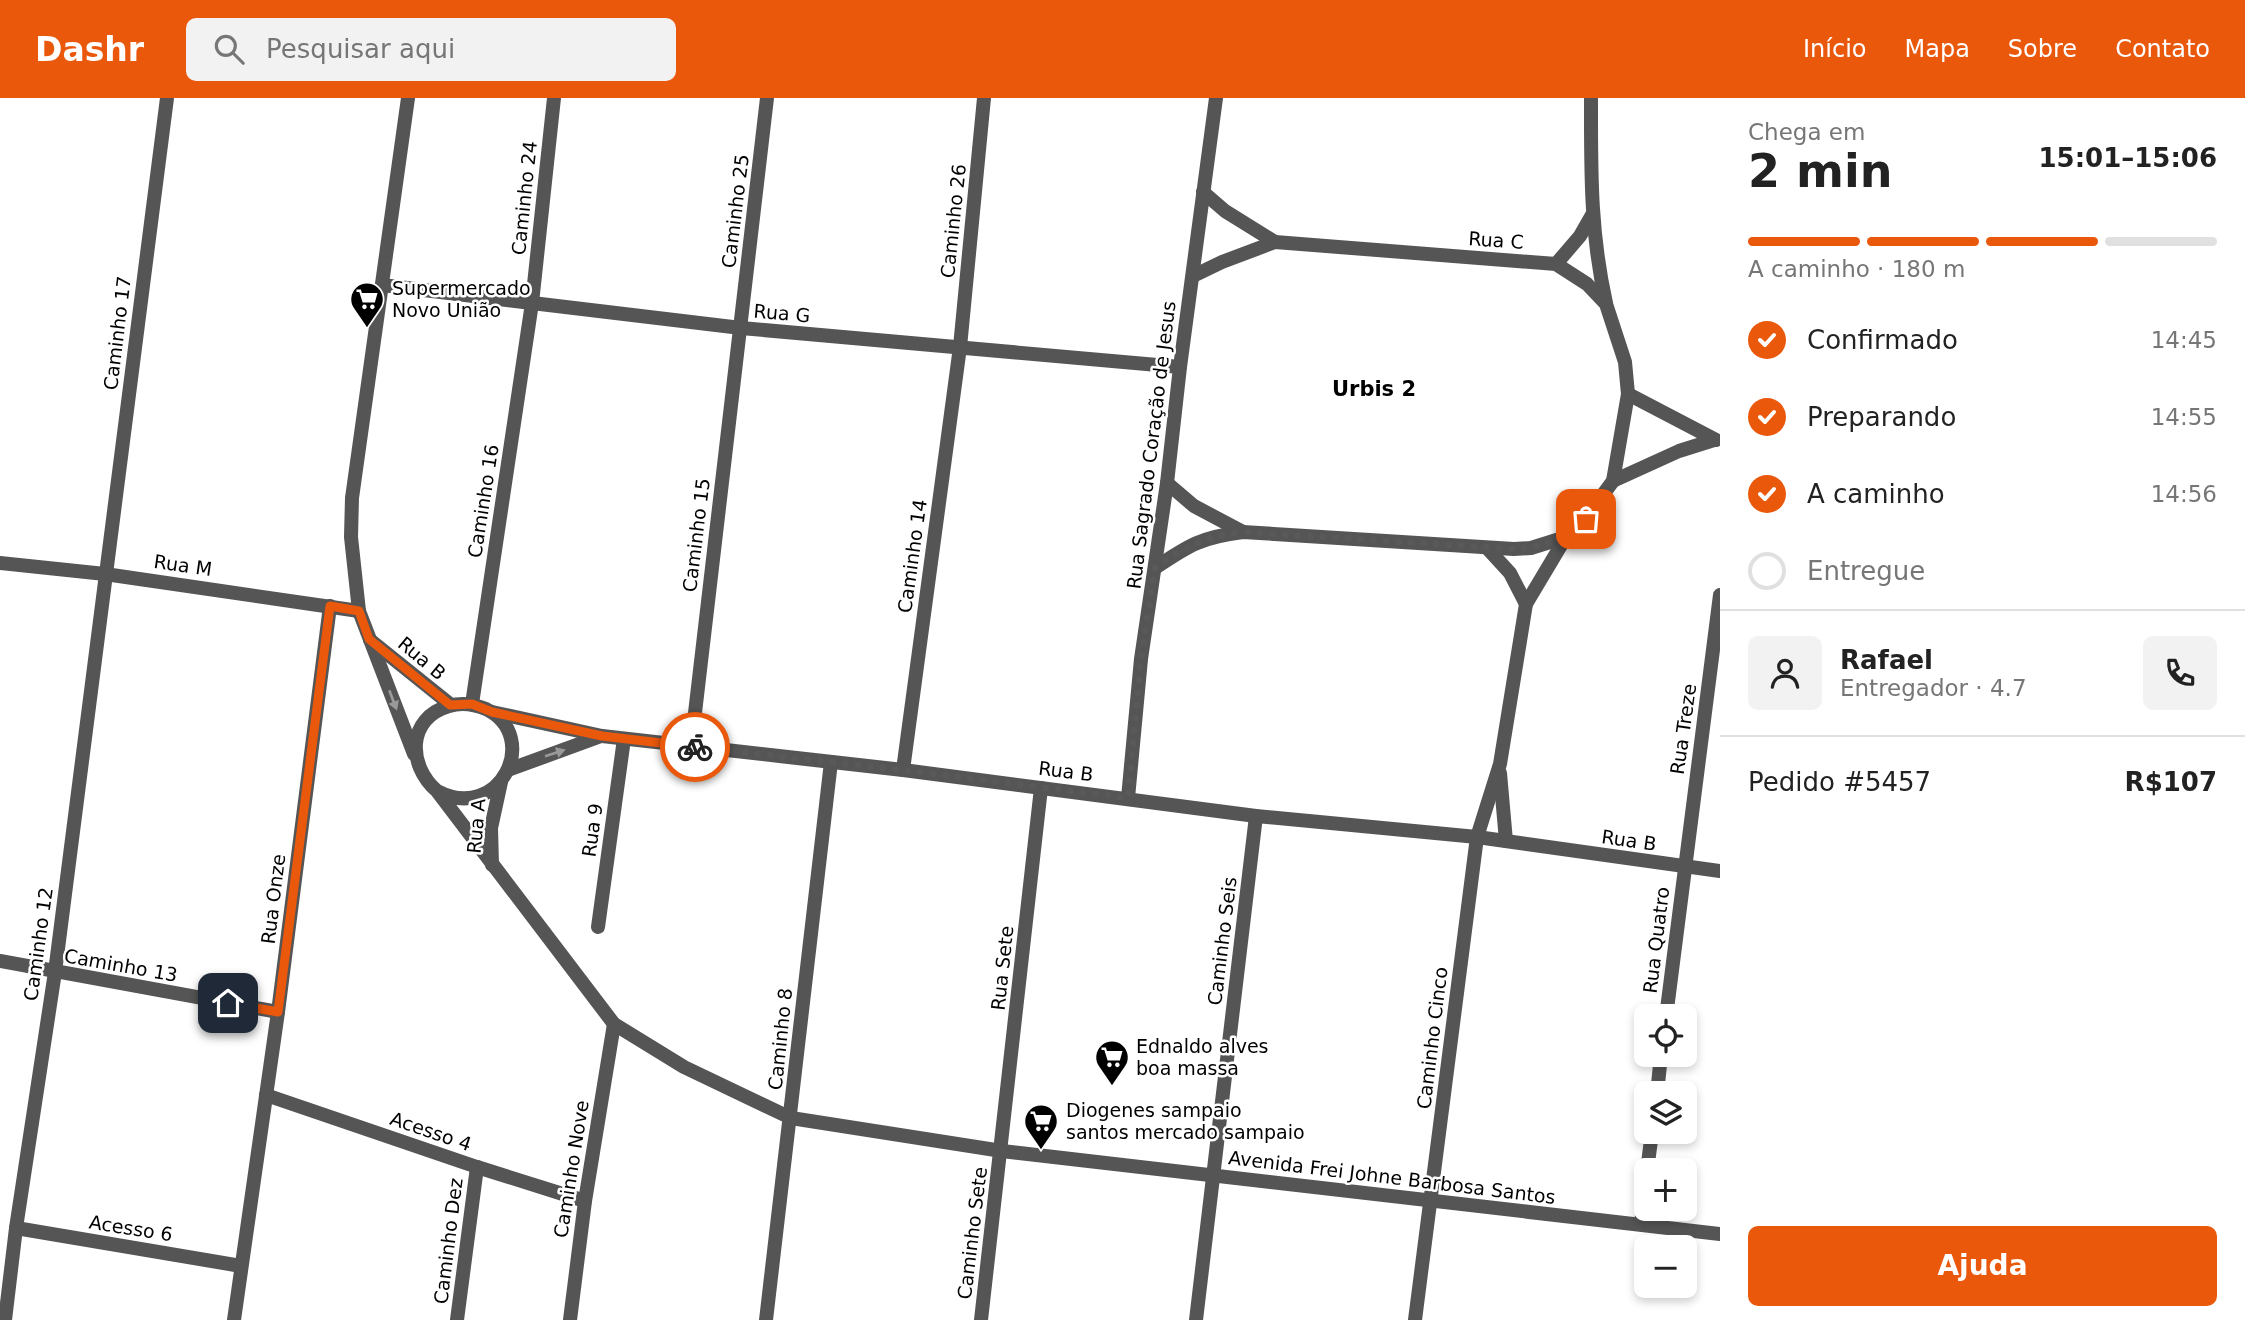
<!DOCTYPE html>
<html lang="pt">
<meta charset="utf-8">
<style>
:root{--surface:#fff;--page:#f2f2f2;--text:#222;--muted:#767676;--line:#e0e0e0;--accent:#ea580c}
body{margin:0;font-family:"DejaVu Sans",sans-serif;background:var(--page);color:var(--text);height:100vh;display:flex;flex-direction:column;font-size:26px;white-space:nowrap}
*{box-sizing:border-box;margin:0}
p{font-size:23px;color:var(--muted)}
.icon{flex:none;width:38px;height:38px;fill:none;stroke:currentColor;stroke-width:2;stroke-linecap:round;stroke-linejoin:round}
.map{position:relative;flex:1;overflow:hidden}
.side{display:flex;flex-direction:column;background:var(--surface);width:525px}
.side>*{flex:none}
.tools{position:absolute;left:1634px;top:906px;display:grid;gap:14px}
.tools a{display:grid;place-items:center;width:63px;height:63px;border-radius:10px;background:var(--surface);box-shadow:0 4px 10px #0003;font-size:35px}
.pin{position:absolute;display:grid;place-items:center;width:60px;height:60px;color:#fff;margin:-30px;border-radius:14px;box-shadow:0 4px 10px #0006}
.courier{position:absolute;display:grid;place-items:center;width:70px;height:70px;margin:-35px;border:5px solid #ea580c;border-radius:50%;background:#fff;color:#222;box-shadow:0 2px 9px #0007}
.head em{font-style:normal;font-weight:600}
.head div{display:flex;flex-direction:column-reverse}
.head{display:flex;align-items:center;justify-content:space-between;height:119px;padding:0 28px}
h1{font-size:46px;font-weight:600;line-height:52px}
.bar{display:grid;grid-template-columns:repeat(4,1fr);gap:10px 7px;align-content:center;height:84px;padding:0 28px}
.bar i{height:9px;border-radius:5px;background:var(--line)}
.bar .on{background:var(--accent)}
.bar p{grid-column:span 4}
.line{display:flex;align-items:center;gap:18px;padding:0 28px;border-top:2px solid var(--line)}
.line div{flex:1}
.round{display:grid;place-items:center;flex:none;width:74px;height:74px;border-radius:10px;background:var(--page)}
ol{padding:0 28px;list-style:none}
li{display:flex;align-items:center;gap:21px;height:77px}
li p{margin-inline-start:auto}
li .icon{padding:7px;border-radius:50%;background:var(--accent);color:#fff;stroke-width:4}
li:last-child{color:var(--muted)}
li i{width:38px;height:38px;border:4px solid var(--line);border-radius:50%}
.action{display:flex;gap:14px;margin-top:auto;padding:14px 28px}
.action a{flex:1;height:80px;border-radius:10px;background:var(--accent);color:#fff;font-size:28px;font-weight:600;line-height:80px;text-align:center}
header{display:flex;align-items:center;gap:42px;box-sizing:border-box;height:98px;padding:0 35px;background:var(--accent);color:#fff}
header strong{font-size:33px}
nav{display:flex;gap:38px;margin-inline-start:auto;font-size:24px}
.search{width:490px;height:63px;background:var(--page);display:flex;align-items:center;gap:18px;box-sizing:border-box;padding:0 24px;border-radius:10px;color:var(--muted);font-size:26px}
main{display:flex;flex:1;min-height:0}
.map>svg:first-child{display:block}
</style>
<header>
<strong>Dashr</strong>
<div class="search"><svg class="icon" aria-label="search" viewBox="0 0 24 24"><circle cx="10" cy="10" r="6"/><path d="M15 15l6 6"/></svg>Pesquisar aqui</div>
<nav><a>Início</a><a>Mapa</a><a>Sobre</a><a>Contato</a></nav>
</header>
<main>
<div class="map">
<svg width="1720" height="1222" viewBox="0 0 1720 1222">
<rect width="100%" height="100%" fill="#fff"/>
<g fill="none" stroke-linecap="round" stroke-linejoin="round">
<g stroke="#555" stroke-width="14">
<path d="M1591 0C1591 72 1590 133 1606 205"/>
<path d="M1556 166 1580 138 1592 117"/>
<path d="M1193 178 1222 164 1275 144"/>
<path d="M382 187 741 230 1180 269"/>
<path d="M1628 296 1716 342"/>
<path d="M1613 383 1679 353 1714 342"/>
<path d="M1167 385 1194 408 1243 434"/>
<path d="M1488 451 1510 475 1526 506"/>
<path d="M0 465 105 476 359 513"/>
<path d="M1155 470C1189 447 1202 439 1243 434L1514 451 1531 450 1566 439 1585 421 1613 383 1628 296 1625 264 1606 206 1587 186 1556 166 1275 144 1225 113 1203 94"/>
<path d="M472 606 532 205 554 0"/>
<path d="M492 614 602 638 903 672 1256 718 1477 739 1720 773"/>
<path d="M691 649 767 0"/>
<path d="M508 672 601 638"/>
<path d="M903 672 960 249 984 0"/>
<path d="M1500 675 1506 743"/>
<path d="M1128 700 1141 561 1167 385 1180 269 1216 0"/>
<path d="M598 829 624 641"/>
<path d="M0 863 278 914"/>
<path d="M1666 919 1720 497"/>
<path d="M1657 996 1661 957"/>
<path d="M266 997 477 1069 585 1103"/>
<path d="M1647 1073 1652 1034"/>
<path d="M1641 1126 1647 1078"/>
<path d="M16 1130 241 1168"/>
<path d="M5 1222 16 1130 55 874 167 0"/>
<path d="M234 1222 278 914 330 508"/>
<path d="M457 1222 477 1069"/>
<path d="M570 1222 585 1103 614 926"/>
<path d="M766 1222 831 664"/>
<path d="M981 1222 1041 690"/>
<path d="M1196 1222 1256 718"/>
<path d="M1415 1222 1477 739 1500 666 1526 506 1566 439"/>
</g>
<g stroke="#555" stroke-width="14">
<path d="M408 0 352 400 351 439 359 513 414 656"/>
<path d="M370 542 451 607"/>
<path d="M437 693C500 726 542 638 486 611 474 606 462 604 449 608 407 620 407 667 437 693L614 926 684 969 791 1020 1002 1053 1720 1136"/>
<path d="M492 767 491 730 501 684"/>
</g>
</g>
<defs><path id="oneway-solid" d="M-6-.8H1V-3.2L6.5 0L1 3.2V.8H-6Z" transform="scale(1.75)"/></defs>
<g fill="#999">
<use href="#oneway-solid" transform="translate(393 602) rotate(69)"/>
<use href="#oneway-solid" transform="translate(555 655) rotate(-18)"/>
</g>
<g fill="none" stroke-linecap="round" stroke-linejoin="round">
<path stroke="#595959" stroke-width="7" stroke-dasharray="0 12.6" d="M695 649 902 672 1128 700 1141 561 1155 470C1189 447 1202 439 1244 434L1514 451C1546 448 1562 443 1586 421"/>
<path stroke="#ea580c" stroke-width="9" d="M228 905 278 914 330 508 359 513 369 541 450 607 472 606 492 614 602 638 695 649"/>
</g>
<defs>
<g id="supermarket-pin" transform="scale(1.75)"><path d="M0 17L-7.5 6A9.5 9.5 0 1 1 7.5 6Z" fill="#000" stroke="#fff"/><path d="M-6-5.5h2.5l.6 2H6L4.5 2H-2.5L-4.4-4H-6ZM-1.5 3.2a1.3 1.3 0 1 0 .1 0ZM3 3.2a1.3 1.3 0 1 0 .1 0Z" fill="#fff"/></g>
</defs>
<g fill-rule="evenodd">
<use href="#supermarket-pin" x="367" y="201"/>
<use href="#supermarket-pin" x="1112" y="959"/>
<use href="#supermarket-pin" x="1041" y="1023"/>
</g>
<g text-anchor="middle" stroke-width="5" stroke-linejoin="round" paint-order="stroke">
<g font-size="19" fill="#000" stroke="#fff">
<text transform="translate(524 100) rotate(-84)" y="7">Caminho 24</text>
<text transform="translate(735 113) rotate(-83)" y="7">Caminho 25</text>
<text transform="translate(953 123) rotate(-84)" y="7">Caminho 26</text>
<text transform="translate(1496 142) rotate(4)" y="7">Rua C</text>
<text transform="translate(782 215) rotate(5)" y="7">Rua G</text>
<text transform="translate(117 235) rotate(-83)" y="7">Caminho 17</text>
<text transform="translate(1151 347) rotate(-83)" y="7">Rua Sagrado Coração de Jesus</text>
<text transform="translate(483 403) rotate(-81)" y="7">Caminho 16</text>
<text transform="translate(696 437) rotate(-83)" y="7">Caminho 15</text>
<text transform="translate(912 458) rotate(-82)" y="7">Caminho 14</text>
<text transform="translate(183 467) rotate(8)" y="7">Rua M</text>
<text transform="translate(422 560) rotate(40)" y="7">Rua B</text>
<text transform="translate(1683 631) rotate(-82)" y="7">Rua Treze</text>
<text transform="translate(1066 673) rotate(7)" y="7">Rua B</text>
<text transform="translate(476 728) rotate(-85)" y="7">Rua A</text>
<text transform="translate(592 732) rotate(-82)" y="7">Rua 9</text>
<text transform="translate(1629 742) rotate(8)" y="7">Rua B</text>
<text transform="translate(273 801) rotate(-83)" y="7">Rua Onze</text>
<text transform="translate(1656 842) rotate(-83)" y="7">Rua Quatro</text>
<text transform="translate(1222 843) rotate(-83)" y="7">Caminho Seis</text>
<text transform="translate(38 846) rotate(-82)" y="7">Caminho 12</text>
<text transform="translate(121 867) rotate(10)" y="7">Caminho 13</text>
<text transform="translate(1002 870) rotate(-84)" y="7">Rua Sete</text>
<text transform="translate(1432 940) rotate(-83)" y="7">Caminho Cinco</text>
<text transform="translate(780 941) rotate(-84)" y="7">Caminho 8</text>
<text transform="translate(431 1033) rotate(19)" y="7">Acesso 4</text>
<text transform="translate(571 1071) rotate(-81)" y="7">Caminho Nove</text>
<text transform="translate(1392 1079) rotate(7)" y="7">Avenida Frei Johne Barbosa Santos</text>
<text transform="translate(131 1130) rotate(9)" y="7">Acesso 6</text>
<text transform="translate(972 1135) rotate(-83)" y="7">Caminho Sete</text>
<text transform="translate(448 1143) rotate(-83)" y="7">Caminho Dez</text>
</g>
<g font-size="19" fill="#000" stroke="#fff" text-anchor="start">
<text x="392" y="197">Supermercado<tspan x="392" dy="22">Novo União</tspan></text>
<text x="1136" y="955">Ednaldo alves<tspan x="1136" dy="22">boa massa</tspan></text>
<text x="1066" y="1019">Diogenes sampaio<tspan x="1066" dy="22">santos mercado sampaio</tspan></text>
</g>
<g font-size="21" font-weight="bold" fill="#000" stroke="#fff">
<text x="1374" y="298">Urbis 2</text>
</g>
</g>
</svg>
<div class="tools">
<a><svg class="icon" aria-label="locate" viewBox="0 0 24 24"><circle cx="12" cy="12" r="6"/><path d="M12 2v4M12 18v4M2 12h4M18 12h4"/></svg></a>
<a><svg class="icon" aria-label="layers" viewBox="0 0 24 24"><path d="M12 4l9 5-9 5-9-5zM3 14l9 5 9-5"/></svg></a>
<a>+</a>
<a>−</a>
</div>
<div class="pin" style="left:1586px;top:421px;background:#ea580c"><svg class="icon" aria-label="bag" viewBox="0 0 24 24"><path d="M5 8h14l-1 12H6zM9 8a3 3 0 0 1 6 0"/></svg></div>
<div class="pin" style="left:228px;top:905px;background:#1f2937"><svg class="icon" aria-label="home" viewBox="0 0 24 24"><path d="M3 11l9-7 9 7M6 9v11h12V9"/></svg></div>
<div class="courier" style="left:695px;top:649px"><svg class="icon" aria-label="bike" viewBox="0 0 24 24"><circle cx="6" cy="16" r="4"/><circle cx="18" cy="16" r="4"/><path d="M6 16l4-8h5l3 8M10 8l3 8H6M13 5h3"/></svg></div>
</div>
<section class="side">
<div class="head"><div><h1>2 min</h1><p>Chega em</p></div><em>15:01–15:06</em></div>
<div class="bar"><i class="on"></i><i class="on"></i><i class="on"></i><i></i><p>A caminho · 180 m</p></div>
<ol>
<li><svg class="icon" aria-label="check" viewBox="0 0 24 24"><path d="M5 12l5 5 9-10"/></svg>Confirmado<p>14:45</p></li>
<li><svg class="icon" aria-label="check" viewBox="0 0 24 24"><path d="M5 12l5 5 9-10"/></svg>Preparando<p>14:55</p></li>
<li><svg class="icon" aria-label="check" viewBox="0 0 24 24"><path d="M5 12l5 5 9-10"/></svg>A caminho<p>14:56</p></li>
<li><i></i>Entregue</li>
</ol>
<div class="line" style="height:126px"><a class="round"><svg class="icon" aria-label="person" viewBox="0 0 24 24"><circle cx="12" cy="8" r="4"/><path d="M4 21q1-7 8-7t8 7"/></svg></a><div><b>Rafael</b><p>Entregador · 4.7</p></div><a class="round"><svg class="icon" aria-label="phone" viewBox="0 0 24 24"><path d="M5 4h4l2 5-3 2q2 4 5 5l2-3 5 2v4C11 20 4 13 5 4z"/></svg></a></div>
<div class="line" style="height:91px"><div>Pedido #5457</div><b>R$107</b></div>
<div class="action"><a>Ajuda</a></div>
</section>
</main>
